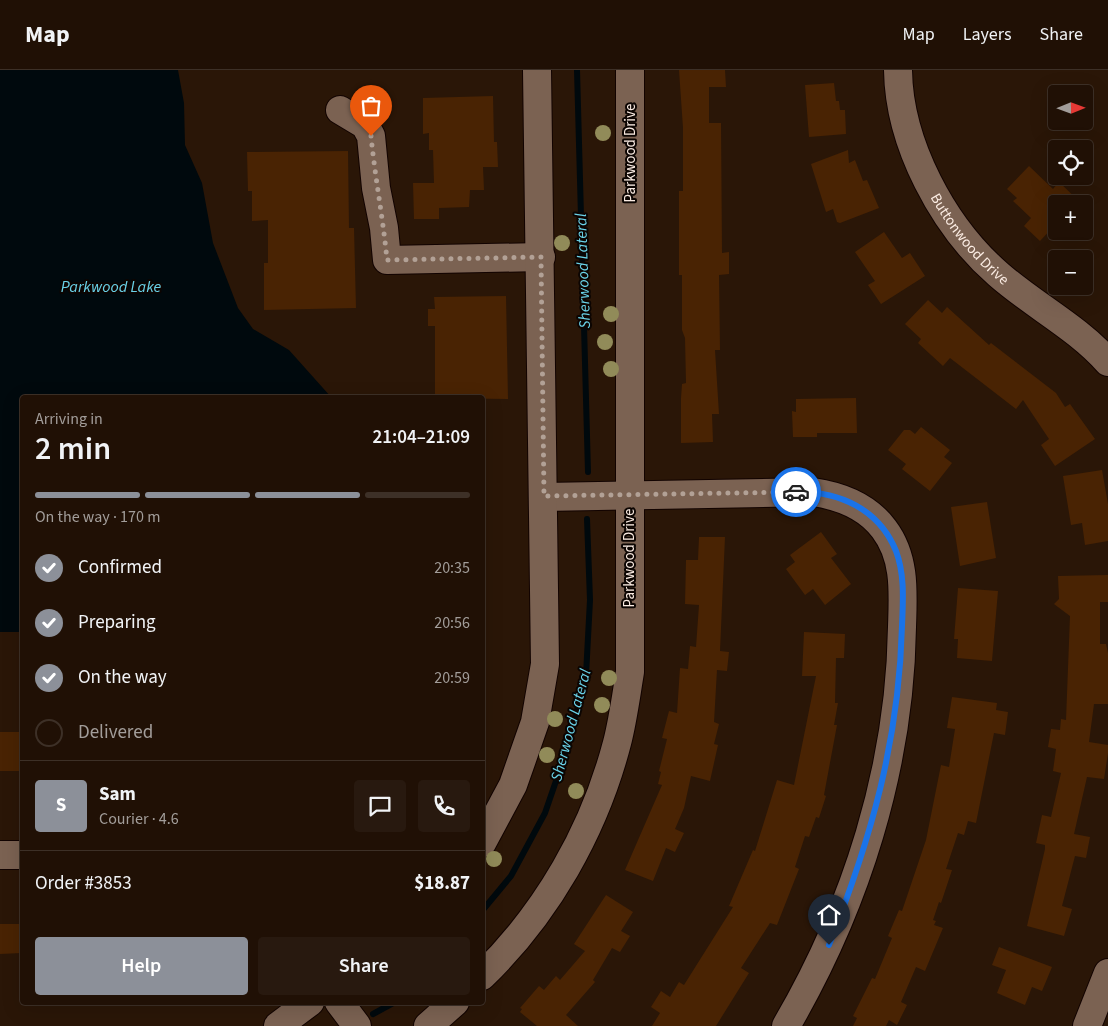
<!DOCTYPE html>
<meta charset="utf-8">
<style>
:root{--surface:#201005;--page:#28190f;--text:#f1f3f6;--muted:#a29d9a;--line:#3d3027;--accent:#8c9099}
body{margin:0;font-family:"Source Sans 3",sans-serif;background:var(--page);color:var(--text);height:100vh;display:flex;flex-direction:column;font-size:19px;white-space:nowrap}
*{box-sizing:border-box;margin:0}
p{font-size:16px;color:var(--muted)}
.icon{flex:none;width:28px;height:28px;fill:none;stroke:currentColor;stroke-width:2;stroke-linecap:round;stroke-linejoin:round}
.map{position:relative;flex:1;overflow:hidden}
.side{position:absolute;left:20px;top:325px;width:465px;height:610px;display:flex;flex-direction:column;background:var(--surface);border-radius:5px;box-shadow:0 5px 20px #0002,0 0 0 1px var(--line)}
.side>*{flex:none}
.needle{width:32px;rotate:89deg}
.fabs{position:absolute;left:1048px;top:15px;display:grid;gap:10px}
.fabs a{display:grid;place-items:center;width:45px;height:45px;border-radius:5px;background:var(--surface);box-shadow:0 5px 20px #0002,0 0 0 1px var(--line);font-size:25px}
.pin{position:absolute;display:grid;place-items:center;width:42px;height:42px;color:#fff;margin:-51px -21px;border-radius:50% 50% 50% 0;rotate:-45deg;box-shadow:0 0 5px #0007}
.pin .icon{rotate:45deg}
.courier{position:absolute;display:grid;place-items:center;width:50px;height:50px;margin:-25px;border:4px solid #1a73e8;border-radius:50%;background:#fff;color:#222;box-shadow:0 1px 6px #0007}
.head em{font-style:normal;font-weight:600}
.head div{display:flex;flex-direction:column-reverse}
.head{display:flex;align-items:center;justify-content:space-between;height:85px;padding:0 15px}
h1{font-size:32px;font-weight:600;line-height:38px}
.bar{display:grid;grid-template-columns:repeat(4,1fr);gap:8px 5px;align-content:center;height:60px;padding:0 15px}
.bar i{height:6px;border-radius:4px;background:var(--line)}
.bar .on{background:var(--accent)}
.bar p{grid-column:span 4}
.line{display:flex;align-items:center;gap:12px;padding:0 15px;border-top:1px solid var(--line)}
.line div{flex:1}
.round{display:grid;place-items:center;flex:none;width:52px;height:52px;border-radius:5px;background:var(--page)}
ol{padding:0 15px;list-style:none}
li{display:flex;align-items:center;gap:15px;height:55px}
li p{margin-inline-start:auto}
li .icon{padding:5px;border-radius:50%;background:var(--accent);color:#fff;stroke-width:4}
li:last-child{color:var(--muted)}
li i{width:28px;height:28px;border:2px solid var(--line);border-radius:50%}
.button{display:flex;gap:10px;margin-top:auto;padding:10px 15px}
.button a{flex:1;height:58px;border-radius:5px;background:var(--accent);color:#fff;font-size:20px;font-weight:600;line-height:58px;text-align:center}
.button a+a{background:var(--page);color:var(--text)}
header{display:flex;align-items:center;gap:30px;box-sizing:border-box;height:70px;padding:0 25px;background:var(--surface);border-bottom:1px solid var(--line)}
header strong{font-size:24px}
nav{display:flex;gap:28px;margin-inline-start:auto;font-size:18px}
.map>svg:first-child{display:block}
</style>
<header>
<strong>Map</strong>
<nav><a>Map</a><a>Layers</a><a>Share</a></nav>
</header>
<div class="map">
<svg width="1108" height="956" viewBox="0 0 1108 956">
<rect width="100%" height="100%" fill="#2a1607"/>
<path fill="#00090d" d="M0 0H178L184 33 185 75 202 113 213 173 238 238 253 259 289 280 331 327 22 328V562H0Z"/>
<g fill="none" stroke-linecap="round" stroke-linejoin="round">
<g stroke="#00090d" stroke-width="6">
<path d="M577 0 588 402"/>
<path d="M482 841 511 806 545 743 568 676 586 605 590 530 587 449"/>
<path d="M373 944 395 932"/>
</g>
</g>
<g fill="#492303">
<path d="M679 0H725L726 17H709V53H721L722 183 729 182V204L719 205 720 280H715L719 344H712L713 372 681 373V328L682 314 686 313 685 268 682 260V205H679V121H683V58Z"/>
<path d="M834 13 836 31H839L840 40H845L846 64 809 67 805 15Z"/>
<path d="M493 26 494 72H497L498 97H483L484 120H470L469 137 439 138V149H414L413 113H434L433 80H429V63L423 64V28Z"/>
<path d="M848 80 849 93 855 90 863 111 867 110 879 138 840 153 837 152 833 139 826 142 811 94Z"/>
<path d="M348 81 349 158H354L356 238 264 240V193H268V150L252 151V121H248L247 82Z"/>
<path d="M1029 96 1053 119 1059 112 1082 134H1056V154L1040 171 1024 156 1031 148 1013 131 1017 128 1007 119Z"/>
<path d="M884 162 902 188 910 183 925 206 881 234 868 215 875 211 855 182Z"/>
<path d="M506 226 508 329 435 328V256H428V239H435L434 227Z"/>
<path d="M928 230 942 243 947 237 989 275 991 273 1056 323 1065 337 1070 334 1095 369 1055 396 1041 375 1049 369 1023 330 1016 339 950 288 943 296 918 273 921 269 905 254Z"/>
<path d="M856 328 857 363H817V367H793L792 341 796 342V329Z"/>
<path d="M921 357 950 380 944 387 952 393 930 421 902 399 906 394 888 380 904 360H910L915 364Z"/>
<path d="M1102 400 1108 434V471L1085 475 1082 453 1071 455 1063 406Z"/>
<path d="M987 432 996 488 960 496 951 437Z"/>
<path d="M821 462 837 484 831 488 851 514 825 535 813 519 805 525 786 499 795 492 790 485Z"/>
<path d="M699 467H725L720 581 729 582 727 601 717 600 714 652 719 654 714 674 718 675 710 711 691 706 684 738 675 759 684 763 675 782 666 778 653 811 625 800 662 715 658 714 661 702 659 701 667 669 662 668 669 641 677 643 680 598 688 599 690 576 696 577 699 535 685 534 686 490H698Z"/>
<path d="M1108 505V532H1100V574H1106L1108 583V634H1094L1089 672 1108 675V683L1104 709 1087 707 1074 764 1090 767 1086 788 1075 786 1062 836 1072 839 1064 866 1027 856 1045 779V775L1036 773 1042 745 1051 747 1061 703 1053 701 1056 679 1048 677 1051 659 1060 660 1061 649 1066 650 1070 546 1054 534 1059 529 1058 506Z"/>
<path d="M958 518 998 521 992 591 957 588 958 569H954Z"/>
<path d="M804 562 845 564 844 588H836L835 633H838L834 655H837L824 725 826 726 819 748 816 747 809 767 805 766 795 797 799 799 777 855 770 853 741 898 749 903 716 956H652L660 943 651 937 661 921 670 927 679 912 684 915 733 837 729 836 753 780 755 781 777 710 794 715 816 606H802Z"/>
<path d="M952 627 997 633 996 640 1008 642 1005 665 994 663 976 753 968 751 964 765 958 763 946 799 952 800 941 833 939 832 933 850 936 851 934 855 943 858 925 901 916 897 901 932 907 935 897 955 889 950 886 956H853L857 948 853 946 872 908 875 909 892 868 888 866 899 840 902 841 926 770 941 695 949 697 955 659 947 658Z"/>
<rect x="0" y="662" width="22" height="39"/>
<path d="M606 825 633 842 621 861 630 866 620 882 612 878 593 910 595 912 566 945 578 956H537L520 942 522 939 520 938 539 916 544 920 556 906 560 910 585 881 574 874Z"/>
<path d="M0 854H22V883L0 884Z"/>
<path d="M999 877 1052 897 1042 921 1032 917 1025 935 997 923 1006 900 992 895Z"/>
</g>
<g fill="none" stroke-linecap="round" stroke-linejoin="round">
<g stroke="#120300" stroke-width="30">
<g id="minor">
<path id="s1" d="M898 0C899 74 943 156 998 204 1033 235 1077 257 1108 292"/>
<path d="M340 40 365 55 371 66 376 118 384 158 387 190 541 187"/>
<path d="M544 427 813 422C840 426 867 436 884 459 906 488 903 523 902 557 900 698 856 836 786 956"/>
<path d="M482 773 513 715 535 652 545 594 537 0"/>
<path d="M0 785H22"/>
<path d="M482 906C547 843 594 761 617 673 623 650 626 626 630 602V0"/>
<path d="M339 932 357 956"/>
<path d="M278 956 310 932"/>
<path d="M428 956 455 932"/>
<path d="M1087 956 1108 903"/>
</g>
</g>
<use href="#minor" stroke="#7b6252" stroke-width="28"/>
</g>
<g fill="#918b59">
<circle cx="603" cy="63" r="8"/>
<circle cx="562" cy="173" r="8"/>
<circle cx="611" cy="244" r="8"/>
<circle cx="605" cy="272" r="8"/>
<circle cx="611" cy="299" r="8"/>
<circle cx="609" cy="608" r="8"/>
<circle cx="602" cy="635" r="8"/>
<circle cx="555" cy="649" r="8"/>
<circle cx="547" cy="685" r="8"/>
<circle cx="576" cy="721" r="8"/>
<circle cx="494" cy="789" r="8"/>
</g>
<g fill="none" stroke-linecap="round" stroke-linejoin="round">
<path stroke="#b2a196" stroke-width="5" stroke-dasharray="0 9" d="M371 66C375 107 383 148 387 190L541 187 544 426 796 422"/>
<path stroke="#1a73e8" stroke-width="6" d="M796 422C839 421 879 439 896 481 905 505 903 531 902 556 899 671 871 769 829 875"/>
</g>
<g text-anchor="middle" stroke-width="4" stroke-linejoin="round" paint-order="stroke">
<g font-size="15" fill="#fbece3" stroke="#0c0502">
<text transform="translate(630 83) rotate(-90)" y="5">Parkwood Drive</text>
<text dy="5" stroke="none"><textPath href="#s1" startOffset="188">Buttonwood Drive</textPath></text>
<text transform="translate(629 488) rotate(-90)" y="5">Parkwood Drive</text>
</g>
<g font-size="16" font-style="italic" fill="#6ad2e8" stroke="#0c0502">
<text transform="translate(582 201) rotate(-92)" y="6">Sherwood Lateral</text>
<text x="111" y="222">Parkwood Lake</text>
<text transform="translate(570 655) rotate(-75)" y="6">Sherwood Lateral</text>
</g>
</g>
</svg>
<div class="fabs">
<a><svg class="needle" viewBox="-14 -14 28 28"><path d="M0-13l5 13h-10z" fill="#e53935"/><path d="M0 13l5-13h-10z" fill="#a29d9a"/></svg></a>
<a><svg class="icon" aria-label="locate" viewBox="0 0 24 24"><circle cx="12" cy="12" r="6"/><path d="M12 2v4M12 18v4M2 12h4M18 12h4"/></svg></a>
<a>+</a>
<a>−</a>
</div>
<div class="pin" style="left:371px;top:66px;background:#ea580c"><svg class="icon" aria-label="bag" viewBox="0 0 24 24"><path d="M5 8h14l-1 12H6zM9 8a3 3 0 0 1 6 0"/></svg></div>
<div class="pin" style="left:829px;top:875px;background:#1f2937"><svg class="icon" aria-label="home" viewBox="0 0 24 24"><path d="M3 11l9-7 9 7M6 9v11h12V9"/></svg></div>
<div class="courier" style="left:796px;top:422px"><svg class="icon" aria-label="car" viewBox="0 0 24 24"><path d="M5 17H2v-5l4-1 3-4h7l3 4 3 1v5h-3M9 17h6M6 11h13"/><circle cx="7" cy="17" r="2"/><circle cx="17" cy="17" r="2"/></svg></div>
<section class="side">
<div class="head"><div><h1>2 min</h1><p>Arriving in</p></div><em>21:04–21:09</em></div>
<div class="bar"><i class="on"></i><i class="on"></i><i class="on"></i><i></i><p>On the way · 170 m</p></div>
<ol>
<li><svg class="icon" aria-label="check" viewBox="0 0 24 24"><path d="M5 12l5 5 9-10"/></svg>Confirmed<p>20:35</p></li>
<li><svg class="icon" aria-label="check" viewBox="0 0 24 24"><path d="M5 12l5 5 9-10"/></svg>Preparing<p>20:56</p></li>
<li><svg class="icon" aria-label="check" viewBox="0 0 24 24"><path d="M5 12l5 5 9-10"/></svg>On the way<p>20:59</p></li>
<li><i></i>Delivered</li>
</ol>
<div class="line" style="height:90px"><b class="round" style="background:var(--accent);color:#fff">S</b><div><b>Sam</b><p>Courier · 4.6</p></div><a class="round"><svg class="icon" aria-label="chat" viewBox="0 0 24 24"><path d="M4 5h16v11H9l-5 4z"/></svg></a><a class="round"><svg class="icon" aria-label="phone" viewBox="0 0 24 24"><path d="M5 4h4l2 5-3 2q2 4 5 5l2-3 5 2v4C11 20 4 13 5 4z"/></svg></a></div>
<div class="line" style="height:65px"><div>Order #3853</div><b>$18.87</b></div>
<div class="button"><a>Help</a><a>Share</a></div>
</section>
</div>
